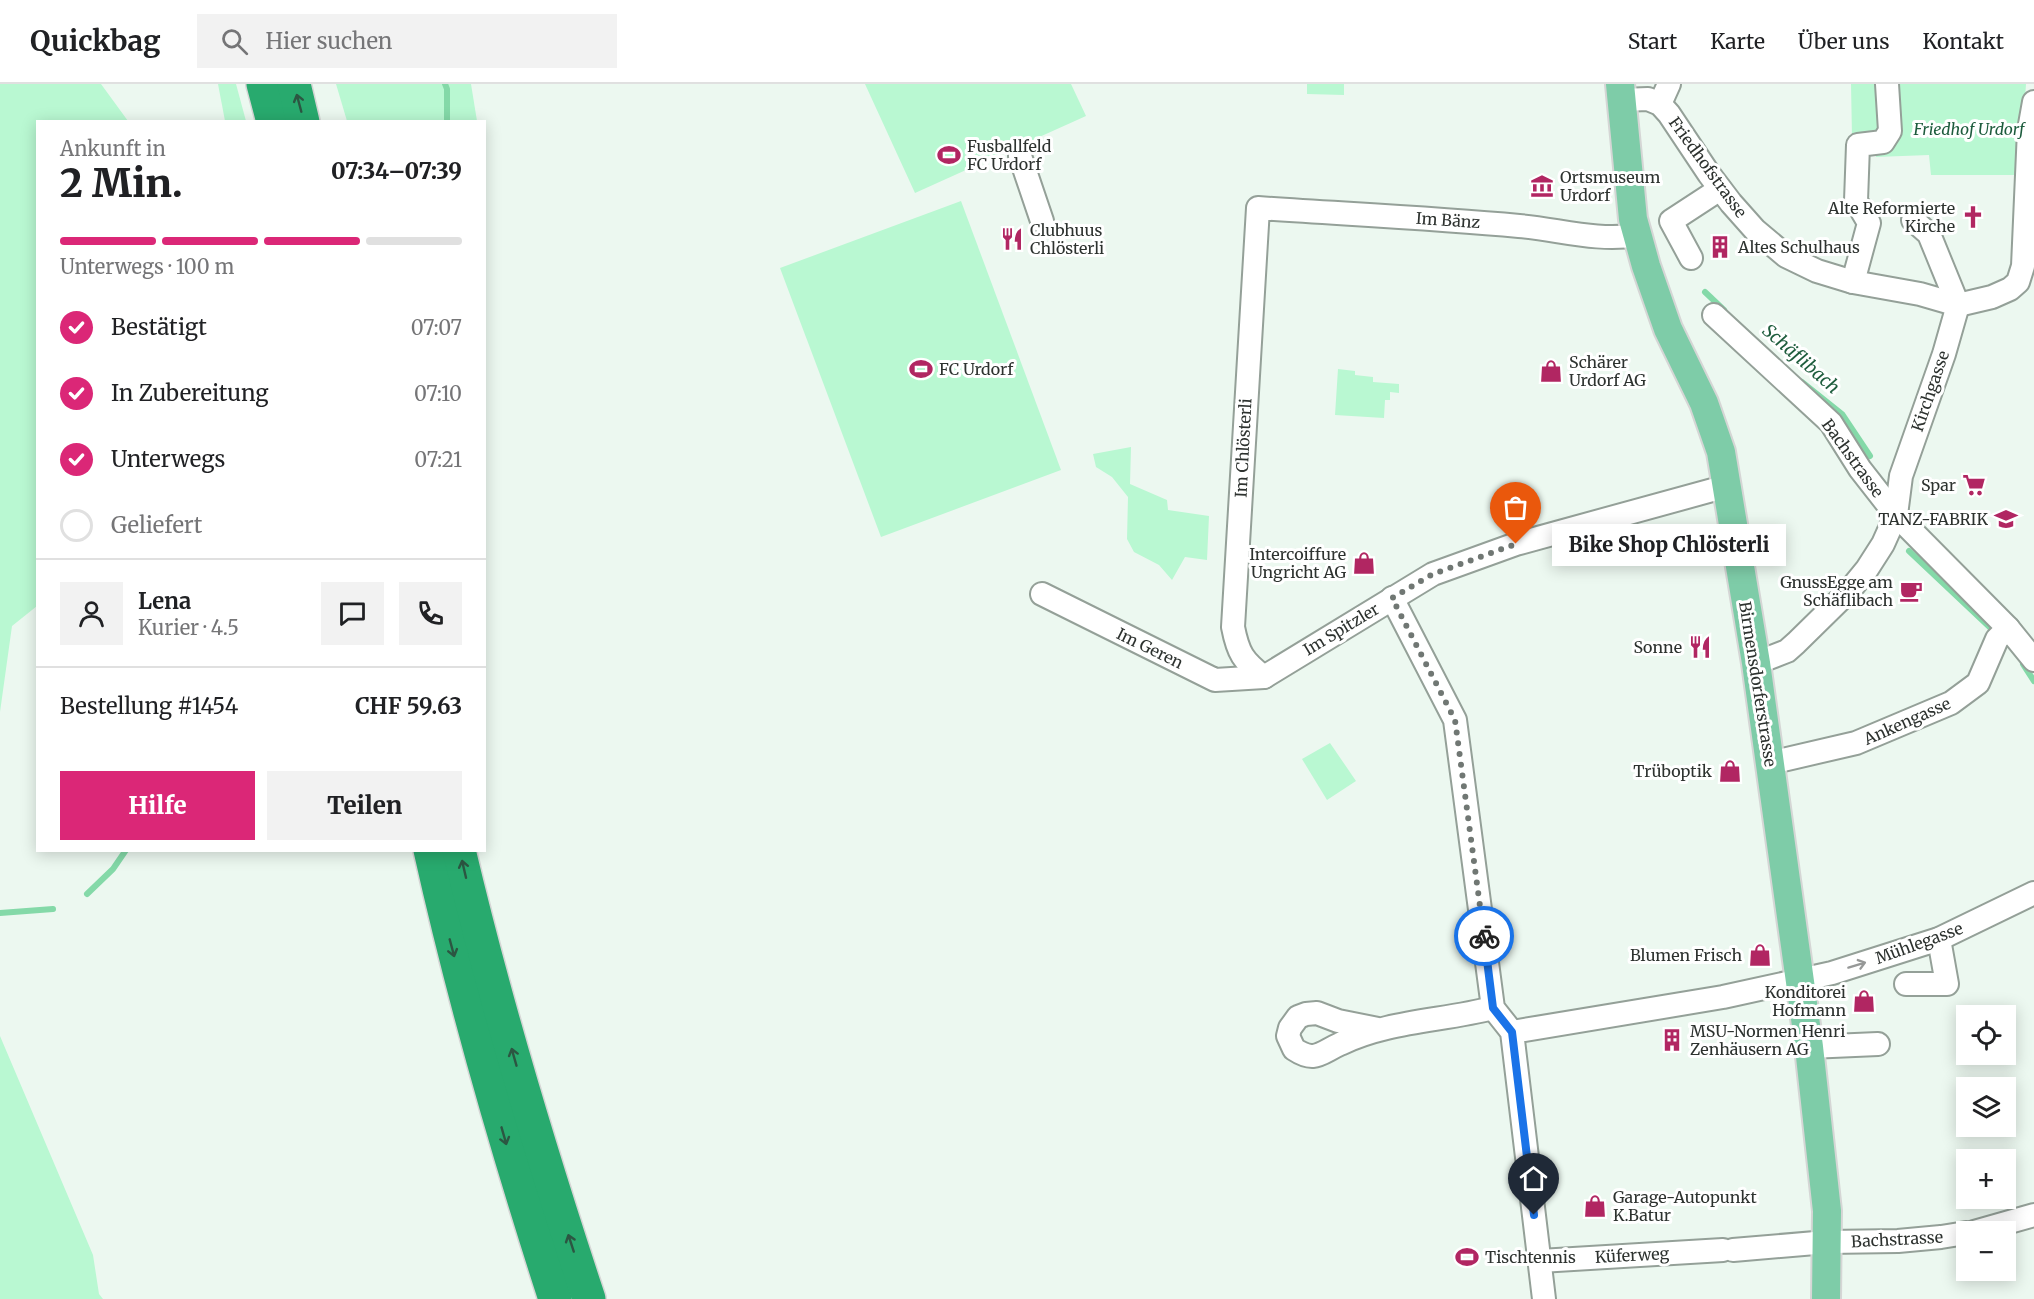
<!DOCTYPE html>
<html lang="de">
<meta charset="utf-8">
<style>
:root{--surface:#fff;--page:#f2f2f2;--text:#202124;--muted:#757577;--line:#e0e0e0;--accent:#db2777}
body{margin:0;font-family:Merriweather,serif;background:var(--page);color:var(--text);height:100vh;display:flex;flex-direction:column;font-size:22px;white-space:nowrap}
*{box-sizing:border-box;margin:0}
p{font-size:20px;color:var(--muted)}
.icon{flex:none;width:33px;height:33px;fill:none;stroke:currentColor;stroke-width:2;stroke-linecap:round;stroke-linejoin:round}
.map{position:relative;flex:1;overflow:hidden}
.sheet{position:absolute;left:36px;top:36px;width:450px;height:732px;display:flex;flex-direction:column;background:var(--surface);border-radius:0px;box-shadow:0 3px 15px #0003}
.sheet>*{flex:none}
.tools{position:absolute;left:1956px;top:921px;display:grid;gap:12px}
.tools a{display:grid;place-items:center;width:60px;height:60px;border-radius:0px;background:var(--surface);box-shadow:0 3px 15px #0003;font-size:30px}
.pin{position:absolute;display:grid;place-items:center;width:51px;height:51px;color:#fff;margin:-62px -26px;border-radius:50% 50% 50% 0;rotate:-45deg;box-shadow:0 0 6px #0007}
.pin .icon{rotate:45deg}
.courier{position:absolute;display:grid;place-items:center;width:60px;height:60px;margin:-30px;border:4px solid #1a73e8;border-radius:50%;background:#fff;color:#222;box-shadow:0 2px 8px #0007}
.bubble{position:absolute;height:42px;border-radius:0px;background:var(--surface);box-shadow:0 3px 15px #0003;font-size:20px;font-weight:800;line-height:42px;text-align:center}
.summary em{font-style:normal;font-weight:800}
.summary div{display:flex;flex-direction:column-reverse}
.summary{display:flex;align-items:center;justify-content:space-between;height:102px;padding:0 24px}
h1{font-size:39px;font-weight:800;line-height:45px}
.bar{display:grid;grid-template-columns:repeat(4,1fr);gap:9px 6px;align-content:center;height:72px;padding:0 24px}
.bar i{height:8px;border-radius:4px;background:var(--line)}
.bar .active{background:var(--accent)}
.bar p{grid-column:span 4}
.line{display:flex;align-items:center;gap:15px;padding:0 24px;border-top:2px solid var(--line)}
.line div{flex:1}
.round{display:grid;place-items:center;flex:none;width:63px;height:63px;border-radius:0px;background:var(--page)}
ol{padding:0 24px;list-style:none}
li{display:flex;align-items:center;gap:18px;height:66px}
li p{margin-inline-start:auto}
li .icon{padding:6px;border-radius:50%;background:var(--accent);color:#fff;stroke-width:4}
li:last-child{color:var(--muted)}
li i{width:33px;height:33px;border:3px solid var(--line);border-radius:50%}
.primary-button{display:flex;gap:12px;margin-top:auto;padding:12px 24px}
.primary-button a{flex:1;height:69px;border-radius:0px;background:var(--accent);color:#fff;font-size:24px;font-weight:800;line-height:69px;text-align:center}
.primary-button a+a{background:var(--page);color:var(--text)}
header{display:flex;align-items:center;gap:36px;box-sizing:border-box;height:84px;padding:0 30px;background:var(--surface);border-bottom:2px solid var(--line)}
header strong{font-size:28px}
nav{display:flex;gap:33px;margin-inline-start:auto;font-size:21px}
.search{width:420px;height:54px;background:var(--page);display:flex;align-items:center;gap:15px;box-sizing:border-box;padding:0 21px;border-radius:0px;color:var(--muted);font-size:22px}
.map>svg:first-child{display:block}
</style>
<header>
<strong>Quickbag</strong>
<div class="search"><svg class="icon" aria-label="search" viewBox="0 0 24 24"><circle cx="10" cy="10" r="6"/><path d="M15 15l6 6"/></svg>Hier suchen</div>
<nav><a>Start</a><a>Karte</a><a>Über uns</a><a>Kontakt</a></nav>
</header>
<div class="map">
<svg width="2034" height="1215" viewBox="0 0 2034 1215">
<rect width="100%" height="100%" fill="#ecf8f0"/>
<g fill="#b9f8d2">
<path d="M0 0H101L128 37 38 38 37 522 12 542 0 628Z"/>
<path d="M218 0H236L246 37H225Z"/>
<path d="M336 0H471L477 37H347Z"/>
<path d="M865 0H1071L1086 32 915 109Z"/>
<path d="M1307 0H1344V11L1307 10Z"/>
<path d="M1851 0H2026L2020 91H1931L1929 71 1876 73 1875 52 1852 53Z"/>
<path d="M961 117 1061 386 881 453 780 184Z"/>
<path d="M1338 285 1355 287V291L1373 293V298L1399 300V309L1390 308V316H1385L1384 334 1335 331Z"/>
<path d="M1131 363 1130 400 1167 416 1168 426 1209 432 1207 476 1185 473 1172 496 1159 481 1134 468 1127 455 1128 413 1112 393 1096 383 1093 370Z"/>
<path d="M1330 659 1356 697 1327 716 1302 675Z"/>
<path d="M0 952 93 1171 99 1210 103 1215H0Z"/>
</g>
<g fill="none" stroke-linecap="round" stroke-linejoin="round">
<g stroke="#84d9a8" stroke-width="6">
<path d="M445 0 447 5V38"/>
<path d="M1705 208 1724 226"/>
<path d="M1802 298 1842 330 1870 372"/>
<path d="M1909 467 1997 550"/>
<path d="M2023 580 2034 597"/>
<path d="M87 810 113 785 126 766"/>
<path d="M0 829 53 825"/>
</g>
<g stroke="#94a098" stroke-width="26">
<g id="minor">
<path d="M1622 16 1648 15 1660 20 1669 30 1709 90 1731 119 1755 146 1786 172 1817 187 1853 198 1920 210 1958 221 1992 213 2010 205 2018 198 2023 182 2029 46 2034 18"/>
<path d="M1660 20 1669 0"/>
<path d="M1020 72 1042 137"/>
<path d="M1913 136 1929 150 1958 221"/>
<path d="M1691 174 1671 137 1720 105"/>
<path d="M1853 198 1869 139 1856 117 1858 61 1883 58 1890 47 1887 0"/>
<path d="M1714 231 1831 339 1860 385 1896 431 2008 544 2034 576"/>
<path d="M1042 510 1215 596 1264 593 1433 490 1516 460 1727 402"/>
<path d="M1392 514 1455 636 1493 924 1512 948 1544 1215"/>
<path d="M1756 579 1787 567 1796 559 1849 507 1867 485 1883 460 1896 431 1901 392 1944 270 1958 221"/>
<path d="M1264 593C1243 577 1238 569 1233 543L1258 124C1345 130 1432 134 1519 142 1557 145 1598 158 1637 151"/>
<path d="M1770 679 1856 659 1951 619 1978 599 1997 555 2008 544"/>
<path d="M1906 900H1947L1939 855"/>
<path d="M1378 945 1338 937 1317 929 1306 930 1298 933 1290 944 1288 952 1294 965C1315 979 1320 969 1340 960 1387 937 1442 937 1493 924"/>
<path d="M1512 948 1723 913 1832 889 1939 855 2034 809"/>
<path d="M1809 963 1878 960"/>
<path d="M1974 1148 2034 1131"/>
<path d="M1733 1166 1827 1158 1898 1157 1941 1153 1966 1149"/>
<path d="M1540 1177 1723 1166"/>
</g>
</g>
<g stroke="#d5d6d5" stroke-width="32">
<path id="major" d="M1620 0 1633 135 1646 182 1668 245 1704 319 1721 368 1756 579 1809 963 1827 1127 1826 1215"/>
</g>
<g stroke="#d5d6d5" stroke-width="36">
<g id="highway">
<path d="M263 0 273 38"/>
<path d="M294 0 303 38"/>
<path d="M430 766C464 918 507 1067 555 1215"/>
<path d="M459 766C495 918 540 1067 589 1215"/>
</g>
</g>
<use href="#minor" stroke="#fff" stroke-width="22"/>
<use href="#major" stroke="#7ecca8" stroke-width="28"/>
<use href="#highway" stroke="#28aa6e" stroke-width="33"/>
</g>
<defs><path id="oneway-shaft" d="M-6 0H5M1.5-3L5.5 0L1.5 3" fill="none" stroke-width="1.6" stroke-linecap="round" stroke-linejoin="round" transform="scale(1.5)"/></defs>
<g stroke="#2c5642">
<use href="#oneway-shaft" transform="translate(299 19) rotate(-105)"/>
<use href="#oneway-shaft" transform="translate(464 785) rotate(-103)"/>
<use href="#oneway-shaft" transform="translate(452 864) rotate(75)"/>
<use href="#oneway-shaft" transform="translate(514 973) rotate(-106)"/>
<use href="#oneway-shaft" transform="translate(504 1052) rotate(74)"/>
<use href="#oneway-shaft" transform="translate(571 1159) rotate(-108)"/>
</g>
<use stroke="#969897" href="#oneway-shaft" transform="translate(1857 881) rotate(-17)"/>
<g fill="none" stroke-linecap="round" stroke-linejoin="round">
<path stroke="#707773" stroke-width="6" stroke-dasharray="0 10.8" d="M1484 852 1455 636 1392 514 1433 490 1516 460"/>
<path stroke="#1a73e8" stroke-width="8" d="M1484 852 1493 924 1512 948 1534 1131"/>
</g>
<defs>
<g id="stadium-bare" transform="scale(1.8)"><path d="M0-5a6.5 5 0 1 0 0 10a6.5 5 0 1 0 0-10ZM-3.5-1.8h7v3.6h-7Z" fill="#b12662" stroke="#fff" stroke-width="2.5" paint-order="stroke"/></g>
<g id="museum-bare" transform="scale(1.8)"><path d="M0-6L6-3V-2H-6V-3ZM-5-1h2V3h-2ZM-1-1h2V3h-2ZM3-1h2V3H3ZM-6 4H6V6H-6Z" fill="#b12662" stroke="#fff" stroke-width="2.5" paint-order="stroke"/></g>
<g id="church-bare" transform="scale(1.8)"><path d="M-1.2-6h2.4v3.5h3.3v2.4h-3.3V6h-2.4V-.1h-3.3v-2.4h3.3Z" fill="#b12662" stroke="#fff" stroke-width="2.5" paint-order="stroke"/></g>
<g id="restaurant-bare" transform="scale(1.8)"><path d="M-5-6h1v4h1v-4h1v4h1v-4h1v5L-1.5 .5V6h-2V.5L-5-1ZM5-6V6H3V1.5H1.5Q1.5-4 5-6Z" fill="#b12662" stroke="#fff" stroke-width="2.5" paint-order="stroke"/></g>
<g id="building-bare" transform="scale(1.8)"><path d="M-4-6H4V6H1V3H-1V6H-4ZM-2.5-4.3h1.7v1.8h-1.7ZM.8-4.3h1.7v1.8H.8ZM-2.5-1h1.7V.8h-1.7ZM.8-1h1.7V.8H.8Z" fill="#b12662" stroke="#fff" stroke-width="2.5" paint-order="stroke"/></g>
<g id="shop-bare" transform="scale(1.8)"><path d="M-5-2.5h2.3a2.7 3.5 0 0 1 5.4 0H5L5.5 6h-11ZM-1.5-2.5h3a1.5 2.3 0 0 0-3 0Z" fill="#b12662" stroke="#fff" stroke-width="2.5" paint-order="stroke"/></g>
<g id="supermarket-bare" transform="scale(1.8)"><path d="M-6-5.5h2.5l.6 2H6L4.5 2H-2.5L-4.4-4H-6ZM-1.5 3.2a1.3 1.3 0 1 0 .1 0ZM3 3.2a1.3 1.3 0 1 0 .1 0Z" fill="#b12662" stroke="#fff" stroke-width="2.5" paint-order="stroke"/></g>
<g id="school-bare" transform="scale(1.8)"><path d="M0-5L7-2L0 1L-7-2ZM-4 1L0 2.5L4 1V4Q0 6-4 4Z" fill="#b12662" stroke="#fff" stroke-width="2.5" paint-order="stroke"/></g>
<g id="cafe-bare" transform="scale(1.8)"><path d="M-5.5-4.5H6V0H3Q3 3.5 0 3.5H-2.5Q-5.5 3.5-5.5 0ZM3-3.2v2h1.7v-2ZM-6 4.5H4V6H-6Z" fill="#b12662" stroke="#fff" stroke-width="2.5" paint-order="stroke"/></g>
</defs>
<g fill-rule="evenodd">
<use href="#stadium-bare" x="949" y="71"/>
<use href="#museum-bare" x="1542" y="102"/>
<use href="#church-bare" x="1973" y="133"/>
<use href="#restaurant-bare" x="1012" y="155"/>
<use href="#building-bare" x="1720" y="163"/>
<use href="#stadium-bare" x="921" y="285"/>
<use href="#shop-bare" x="1551" y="287"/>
<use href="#supermarket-bare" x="1974" y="401"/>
<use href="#school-bare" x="2006" y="435"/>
<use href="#shop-bare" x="1364" y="479"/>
<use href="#cafe-bare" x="1911" y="507"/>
<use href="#restaurant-bare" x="1700" y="563"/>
<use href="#shop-bare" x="1730" y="687"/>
<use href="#shop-bare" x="1760" y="871"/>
<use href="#shop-bare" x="1864" y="917"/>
<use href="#building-bare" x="1672" y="956"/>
<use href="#shop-bare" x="1595" y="1122"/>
<use href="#stadium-bare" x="1467" y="1173"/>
</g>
<g text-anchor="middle" stroke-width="6" stroke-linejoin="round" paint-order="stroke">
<g font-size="16" font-style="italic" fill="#1d5c3d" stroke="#fff">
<text x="1969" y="51">Friedhof Urdorf</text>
</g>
<g font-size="16" fill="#2d322f" stroke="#fff" text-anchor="start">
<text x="967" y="68">Fusballfeld<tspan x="967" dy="18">FC Urdorf</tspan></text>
<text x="1560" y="99">Ortsmuseum<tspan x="1560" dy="18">Urdorf</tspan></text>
<text x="1955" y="130" text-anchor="end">Alte Reformierte<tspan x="1955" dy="18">Kirche</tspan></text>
<text x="1030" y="152">Clubhuus<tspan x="1030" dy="18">Chlösterli</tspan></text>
<text x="1738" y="169">Altes Schulhaus</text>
<text x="1569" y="284">Schärer<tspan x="1569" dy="18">Urdorf AG</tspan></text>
<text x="939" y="291">FC Urdorf</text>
<text x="1956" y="407" text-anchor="end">Spar</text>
<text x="1988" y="441" text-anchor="end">TANZ-FABRIK</text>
<text x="1346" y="476" text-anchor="end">Intercoiffure<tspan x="1346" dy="18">Ungricht AG</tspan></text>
<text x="1893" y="504" text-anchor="end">GnussEgge am<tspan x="1893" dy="18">Schäflibach</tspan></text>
<text x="1682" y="569" text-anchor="end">Sonne</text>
<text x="1712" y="693" text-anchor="end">Trüboptik</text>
<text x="1742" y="877" text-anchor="end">Blumen Frisch</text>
<text x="1846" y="914" text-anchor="end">Konditorei<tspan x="1846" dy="18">Hofmann</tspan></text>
<text x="1690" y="953">MSU-Normen Henri<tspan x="1690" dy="18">Zenhäusern AG</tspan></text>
<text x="1613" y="1119">Garage-Autopunkt<tspan x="1613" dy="18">K.Batur</tspan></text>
<text x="1485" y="1179">Tischtennis</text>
</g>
<g font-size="16" fill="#2d322f" stroke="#fff">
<text transform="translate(1708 83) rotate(54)" y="6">Friedhofstrasse</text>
<text transform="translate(1448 136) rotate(4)" y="6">Im Bänz</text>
<text transform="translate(1930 307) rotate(-71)" y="6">Kirchgasse</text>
<text transform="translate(1243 364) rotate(-87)" y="6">Im Chlösterli</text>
<text transform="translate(1853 374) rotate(54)" y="6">Bachstrasse</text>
<text transform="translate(1341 545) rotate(-31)" y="6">Im Spitzler</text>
<text transform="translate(1150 564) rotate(26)" y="6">Im Geren</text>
<text transform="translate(1758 600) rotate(81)" y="6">Birmensdorferstrasse</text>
<text transform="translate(1907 637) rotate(-24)" y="6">Ankengasse</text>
<text transform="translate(1919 859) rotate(-20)" y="6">Mühlegasse</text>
<text transform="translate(1897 1155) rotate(-3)" y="6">Bachstrasse</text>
<text transform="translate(1632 1171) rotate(-3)" y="6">Küferweg</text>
</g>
<g font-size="18" font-style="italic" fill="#1f5e3e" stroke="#fff">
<text transform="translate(1801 275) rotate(41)" y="6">Schäflibach</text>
</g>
</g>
</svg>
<div class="tools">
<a><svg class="icon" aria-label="locate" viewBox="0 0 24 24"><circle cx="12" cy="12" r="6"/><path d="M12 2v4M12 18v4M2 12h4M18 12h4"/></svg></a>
<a><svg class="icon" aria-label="layers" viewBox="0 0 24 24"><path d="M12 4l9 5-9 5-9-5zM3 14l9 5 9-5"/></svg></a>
<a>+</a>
<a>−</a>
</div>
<div class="pin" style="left:1516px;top:460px;background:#ea580c"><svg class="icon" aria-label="bag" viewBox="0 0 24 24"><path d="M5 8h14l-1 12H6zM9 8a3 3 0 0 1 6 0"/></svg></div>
<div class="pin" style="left:1534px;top:1131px;background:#1f2937"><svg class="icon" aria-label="home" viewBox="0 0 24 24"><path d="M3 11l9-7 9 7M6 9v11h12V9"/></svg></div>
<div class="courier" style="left:1484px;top:852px"><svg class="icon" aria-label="bike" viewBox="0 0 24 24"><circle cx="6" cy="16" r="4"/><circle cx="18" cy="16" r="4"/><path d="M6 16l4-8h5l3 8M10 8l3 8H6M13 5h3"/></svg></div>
<div class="bubble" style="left:1552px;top:440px;width:234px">Bike Shop Chlösterli</div>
<section class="sheet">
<div class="summary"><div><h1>2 Min.</h1><p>Ankunft in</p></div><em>07:34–07:39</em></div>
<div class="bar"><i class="active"></i><i class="active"></i><i class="active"></i><i></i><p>Unterwegs · 100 m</p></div>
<ol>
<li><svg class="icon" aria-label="check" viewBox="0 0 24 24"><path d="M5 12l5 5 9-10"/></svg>Bestätigt<p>07:07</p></li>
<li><svg class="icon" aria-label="check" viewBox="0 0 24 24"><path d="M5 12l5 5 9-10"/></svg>In Zubereitung<p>07:10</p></li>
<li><svg class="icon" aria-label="check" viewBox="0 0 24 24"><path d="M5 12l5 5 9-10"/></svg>Unterwegs<p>07:21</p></li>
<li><i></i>Geliefert</li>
</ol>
<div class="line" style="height:108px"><a class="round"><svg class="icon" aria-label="person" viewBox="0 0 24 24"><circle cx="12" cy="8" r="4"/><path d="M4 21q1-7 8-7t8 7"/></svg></a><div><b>Lena</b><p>Kurier · 4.5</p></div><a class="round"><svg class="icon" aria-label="chat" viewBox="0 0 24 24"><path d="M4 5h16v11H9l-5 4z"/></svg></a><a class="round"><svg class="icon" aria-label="phone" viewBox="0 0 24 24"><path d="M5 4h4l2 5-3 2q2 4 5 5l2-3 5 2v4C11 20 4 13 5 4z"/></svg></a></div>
<div class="line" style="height:78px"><div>Bestellung #1454</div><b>CHF 59.63</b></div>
<div class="primary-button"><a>Hilfe</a><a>Teilen</a></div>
</section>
</div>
